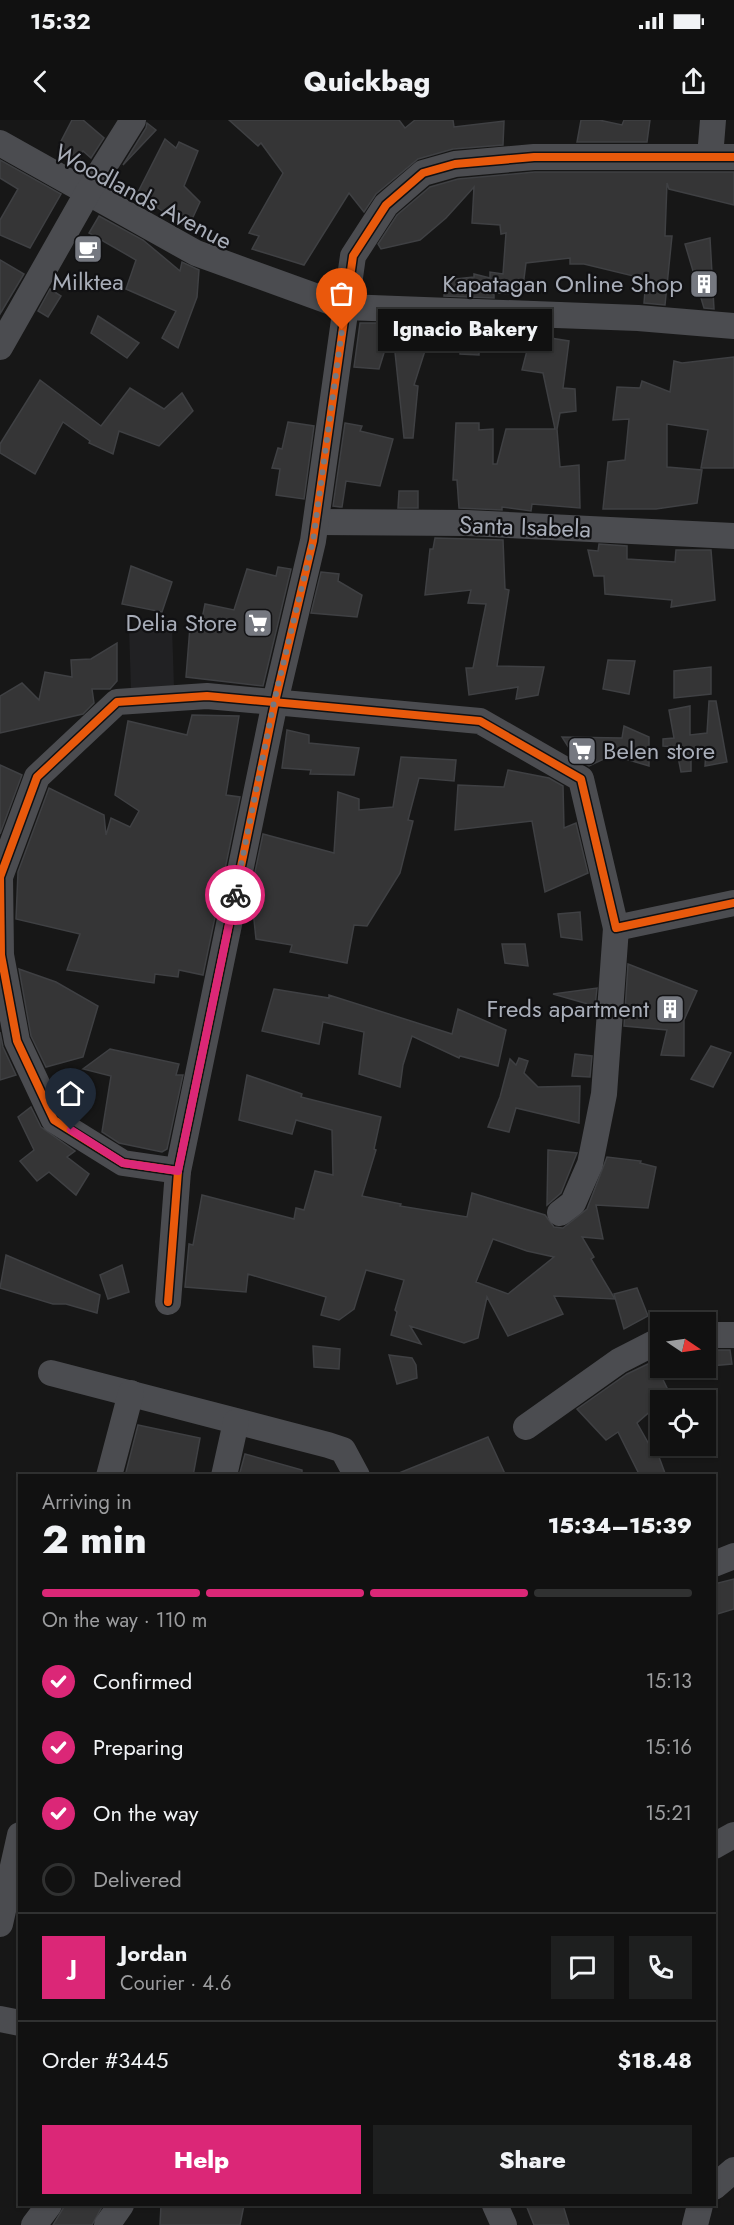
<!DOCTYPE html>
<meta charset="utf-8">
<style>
:root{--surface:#111;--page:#1e1f1f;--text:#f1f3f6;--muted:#9c9d9f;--line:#303131;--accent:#db2777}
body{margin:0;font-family:Jost,sans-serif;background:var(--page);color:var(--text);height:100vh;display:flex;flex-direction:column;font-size:22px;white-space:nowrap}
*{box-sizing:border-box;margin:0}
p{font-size:20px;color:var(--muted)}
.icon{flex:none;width:33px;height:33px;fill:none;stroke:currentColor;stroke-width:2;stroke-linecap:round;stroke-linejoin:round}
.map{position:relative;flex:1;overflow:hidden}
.side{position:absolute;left:18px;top:1354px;width:698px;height:732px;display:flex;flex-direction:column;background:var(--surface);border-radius:0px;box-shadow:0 2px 4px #0004,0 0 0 2px var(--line)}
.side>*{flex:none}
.needle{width:39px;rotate:103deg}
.fabs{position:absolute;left:650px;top:1192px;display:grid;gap:12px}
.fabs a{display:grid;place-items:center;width:66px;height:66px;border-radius:0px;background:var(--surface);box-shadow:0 2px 4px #0004,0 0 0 2px var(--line);font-size:30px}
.pin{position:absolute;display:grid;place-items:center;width:51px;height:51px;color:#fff;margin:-62px -26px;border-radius:50% 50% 50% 0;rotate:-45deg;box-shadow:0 0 6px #0007}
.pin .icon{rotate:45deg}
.courier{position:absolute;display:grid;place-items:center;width:60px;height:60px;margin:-30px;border:4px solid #db2777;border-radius:50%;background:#fff;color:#222;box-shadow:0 2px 8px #0007}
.bubble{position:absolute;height:42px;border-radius:0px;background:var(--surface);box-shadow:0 2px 4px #0004,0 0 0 2px var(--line);font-size:20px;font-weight:800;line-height:42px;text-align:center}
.headline em{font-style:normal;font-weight:800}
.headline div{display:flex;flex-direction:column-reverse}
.headline{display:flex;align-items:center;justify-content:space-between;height:102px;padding:0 24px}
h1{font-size:39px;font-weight:800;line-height:45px}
.bar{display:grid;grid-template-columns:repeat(4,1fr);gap:9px 6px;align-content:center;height:72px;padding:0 24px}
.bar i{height:8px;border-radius:4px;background:var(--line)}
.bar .on{background:var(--accent)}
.bar p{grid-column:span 4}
.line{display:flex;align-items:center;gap:15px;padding:0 24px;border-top:2px solid var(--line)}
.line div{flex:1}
.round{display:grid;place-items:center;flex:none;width:63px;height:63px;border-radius:0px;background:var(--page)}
ol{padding:0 24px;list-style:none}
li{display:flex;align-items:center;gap:18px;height:66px}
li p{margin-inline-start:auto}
li .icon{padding:6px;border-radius:50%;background:var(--accent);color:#fff;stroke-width:4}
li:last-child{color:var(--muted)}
li i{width:33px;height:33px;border:3px solid var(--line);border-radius:50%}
.button{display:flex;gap:12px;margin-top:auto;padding:12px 24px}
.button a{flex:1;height:69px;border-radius:0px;background:var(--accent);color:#fff;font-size:24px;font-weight:800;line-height:69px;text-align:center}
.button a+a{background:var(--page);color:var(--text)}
.status{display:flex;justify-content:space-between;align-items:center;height:42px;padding:0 30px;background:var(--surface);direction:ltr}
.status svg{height:16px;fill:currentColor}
header{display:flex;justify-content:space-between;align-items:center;height:78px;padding:0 24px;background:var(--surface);font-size:27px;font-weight:800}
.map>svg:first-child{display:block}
</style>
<div class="status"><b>15:32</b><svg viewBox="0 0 49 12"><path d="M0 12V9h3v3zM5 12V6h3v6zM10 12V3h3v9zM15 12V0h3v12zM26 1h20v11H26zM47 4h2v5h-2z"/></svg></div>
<header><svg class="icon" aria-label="back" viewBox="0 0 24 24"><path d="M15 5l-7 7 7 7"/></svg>Quickbag<svg class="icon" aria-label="share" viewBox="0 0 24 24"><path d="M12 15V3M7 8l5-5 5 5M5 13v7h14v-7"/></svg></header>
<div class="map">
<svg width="734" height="2105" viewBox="0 0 734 2105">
<rect width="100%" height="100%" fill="#171717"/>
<path fill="#212123" d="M172 506 174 567 131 569 129 508Z"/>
<g fill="#353536" stroke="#3f4043" stroke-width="1.5" fill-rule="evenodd">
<path d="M72 0H83L104 18 91 38 83 31 79 40 59 25Z"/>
<path d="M229 0H399L405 8 415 0H453L454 7 504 1 503 25 453 29 418 39 376 74 364 92 349 73 304 145 252 129 259 116 249 113 283 53 261 23 258 26Z"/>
<path d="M581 0H599L622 5 624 0H650L647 22H577Z"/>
<path d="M147 3 156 10 123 45 146 8Z"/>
<path d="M165 19 176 28 179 22 198 31 184 66 200 82 188 108 137 74Z"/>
<path d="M0 40 61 74 30 128 0 115V100L18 69 0 58Z"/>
<path d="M535 52H734V85L669 69 667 63 665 116H672L665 185 644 183 646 159 584 144H570V138L526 143 522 174 494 173V178L444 176 446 160 474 157V154L490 158V152L503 154 506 113 501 114 500 105 472 103 474 67 446 98 420 120 381 129 378 124 397 95 430 67 458 59Z"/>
<path d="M99 96 143 120 180 151 182 142 199 150 197 177 178 228 162 218 176 191 126 169 136 140 89 113Z"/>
<path d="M710 118 714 189 704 188 685 124Z"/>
<path d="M0 140 24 154 0 194Z"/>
<path d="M50 169 61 176 48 197 38 191Z"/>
<path d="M98 196 139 223 127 238 91 213Z"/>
<path d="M360 203H381L380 206 392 207 379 249 354 247Z"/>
<path d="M441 206 493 208V224L479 225V235L460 234V229H438Z"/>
<path d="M393 213 430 215 414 265 418 266 413 318H404Z"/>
<path d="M531 215 569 221 563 268 575 269 576 291 560 293 557 309 560 347 579 345 580 388 532 384 531 391 502 387V390L459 388 457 360H453L456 303H479V310L493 309V344H497L506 309H555L543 253 522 250Z"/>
<path d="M734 237V348H701L708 310 667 304V347L702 350 697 383 656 389H603L608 342 625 340 629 299 613 300 617 267 640 268 642 261 670 272 674 241 682 243Z"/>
<path d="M40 260 101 306 130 268 164 289 182 273 193 291 159 326 119 311 113 334 89 323 90 321 63 302 35 354 0 333V324Z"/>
<path d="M288 302 314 306 304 379 276 375 280 349 272 348 278 328 282 329Z"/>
<path d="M345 303 362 306 360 311 393 319 380 366 346 361 342 387H340L333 386Z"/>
<path d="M399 371H418V388H398Z"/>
<path d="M435 418 503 420 505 469 509 470 497 546 544 547 538 575 516 579 518 567 469 575 466 548H473L486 484 468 483 471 470 425 475 430 429H433Z"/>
<path d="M599 424 627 426V439L675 442 676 430H711L715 480 671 487 672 480 605 474 604 456H594L588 430 598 431Z"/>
<path d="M131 446 172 462 162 492 122 484Z"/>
<path d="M278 447 291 449 263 566 186 557 190 507 200 509 205 484 234 490 247 449 276 456Z"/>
<path d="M321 452 339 454 338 461 362 475 357 497 311 493Z"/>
<path d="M117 523V561L110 569H92L94 583 83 594 0 613V576L22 563 39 580 45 552 72 557 71 540 91 539Z"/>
<path d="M608 540 635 541 629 574 603 569Z"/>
<path d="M711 547V574L674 578V551Z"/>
<path d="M709 581H716L727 642 705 646 706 631 691 629V651L681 652 676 627 663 626V619L674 618 669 590 690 586V615L707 613Z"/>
<path d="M192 595 239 596 226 675 240 677 203 855 179 850 178 857 155 854 154 863 67 850 80 814 16 799 18 752 49 668 104 695 106 715 111 698 130 707 139 691 115 675 128 601 187 615Z"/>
<path d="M624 606 649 617V646L612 635 589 646 576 639 562 617 622 618Z"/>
<path d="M287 610 309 615V623L359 628 354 655 310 654 311 650 282 648Z"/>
<path d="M401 637 456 640 454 661 419 658 408 700 413 701 400 753 367 806 354 805 347 843 290 832 292 825 256 819 251 771 263 714 334 733 338 672 359 679V690L393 687Z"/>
<path d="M0 645 22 655 0 714Z"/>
<path d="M508 650 549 658 563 666 564 708 576 703 588 753 545 772 532 701 455 710 458 665 504 667Z"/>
<path d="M580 792 582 820 561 817 558 794Z"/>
<path d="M502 824H525L528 846 505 843Z"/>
<path d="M628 844 697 871 684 900V936L661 935 667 910 624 906Z"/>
<path d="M19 849 56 862 98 886 83 937 46 947 31 916Z"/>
<path d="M597 868 595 886 553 874Z"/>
<path d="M274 869 329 878V875L452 914 458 889 506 910 498 946 460 936 459 938 412 916 403 945 400 967 359 954 364 912 323 902 319 924 262 911Z"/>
<path d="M0 912 3 927 16 955 0 960Z"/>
<path d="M711 926 731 933 713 967 691 959Z"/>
<path d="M110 929 179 944 176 955H183L167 1029 162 1032 119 1023 102 1012 111 956 83 949Z"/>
<path d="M575 934 592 936 590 957 572 956Z"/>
<path d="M519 938 528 941 524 953 538 967 580 966 579 1003 516 988 509 1012 488 1007 500 977 510 939 516 945Z"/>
<path d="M247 955 302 974 301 977 381 997 374 1029 376 1030 362 1076 401 1084 400 1086 467 1097 472 1073 545 1095 554 1107 563 1108 587 1089 607 1037 641 1041 640 1043 656 1047 648 1088 596 1085 603 1119 582 1117 594 1137 591 1139 615 1179 554 1176 563 1194 508 1216 487 1177 478 1218 464 1223 410 1206 421 1224 391 1215 397 1192 395 1190 404 1160 366 1150 354 1189 339 1200 321 1195 326 1177 248 1154 246 1172 185 1167 189 1124 193 1125 202 1075 294 1099 296 1088 304 1090 315 1051 333 1055 332 1010 296 1000 292 1014 239 1000ZM493 1119 527 1131 554 1137 508 1174 476 1162Z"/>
<path d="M31 987 41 1007 75 1031 67 1037 89 1054 76 1075 49 1052 37 1061 20 1041 34 1030 18 997Z"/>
<path d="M548 1030 577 1033 561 1073 547 1085Z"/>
<path d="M6 1135 100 1175 97 1193 66 1184H53L0 1168Z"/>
<path d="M122 1145 129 1172 108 1179 100 1155Z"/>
<path d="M637 1168 648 1196 624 1209 614 1174Z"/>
<path d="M313 1226 340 1229 339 1249 314 1247Z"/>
<path d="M705 1230H730L732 1244 710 1246Z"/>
<path d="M389 1235 412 1238 416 1245 417 1258 397 1264Z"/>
<path d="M654 1241 670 1274 637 1303 650 1326H655L666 1356H640L618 1312 606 1320 577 1289 627 1254Z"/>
<path d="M138 1305 200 1318 193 1356H125Z"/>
<path d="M488 1317 506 1356H394V1355Z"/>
<path d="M245 1334 302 1350V1356H239Z"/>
<path d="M734 1459V1489L714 1495V1464Z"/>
<path d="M65 2085H103L92 2105H53Z"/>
<path d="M161 2085H244L240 2105H160Z"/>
<path d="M526 2085H563L569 2105H534Z"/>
</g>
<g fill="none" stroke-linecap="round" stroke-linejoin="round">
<g stroke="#4b4c50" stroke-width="26">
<path d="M0 23 196 133 345 187 638 198 734 206"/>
<path d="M710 37 713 0"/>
<path d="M0 227 88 72 133 0"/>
<path d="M317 402 467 403 734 416"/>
<path d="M178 1051 123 1043 54 1000 17 921 1 835 0 757 37 657 117 582 207 576 480 601 581 659 616 808 734 783"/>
<path d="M560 1093 573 1083 590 1044 604 974 616 808"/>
<path d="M168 1182 178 1051 275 582 313 421 353 136 386 85 423 53 455 44 534 37H734"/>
<path d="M705 1215H734"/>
<path d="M51 1253 328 1325 343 1330 357 1356"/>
<path d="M526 1307 619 1241 660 1220"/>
<path d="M109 1356 131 1273"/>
<path d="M224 1356 236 1302"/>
<path d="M714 1444 734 1436"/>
<path d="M714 1726 734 1715"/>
<path d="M0 1804 20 1715"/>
<path d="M0 1899 20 1903"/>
<path d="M714 2067 734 2050"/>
<path d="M495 2085 504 2105"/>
<path d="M34 2105 49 2085"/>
<path d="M107 2105 121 2085"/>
<path d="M695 2105 700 2085"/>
</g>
<g stroke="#111113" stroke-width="11">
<g id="cycleway">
<path d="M178 1051 123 1043 54 1000 17 921 1 835 0 757 37 657 117 582 207 576 480 601 581 659 616 808 734 783"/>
<path d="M168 1182 178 1051 275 582 313 421 353 136 386 85 423 53 455 44 534 37H734"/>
</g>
</g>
<use href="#cycleway" stroke="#e8590c" stroke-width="8"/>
</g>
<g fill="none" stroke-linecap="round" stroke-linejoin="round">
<path stroke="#757880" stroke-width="6" stroke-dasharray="0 10.8" d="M235 775 274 582 313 421 342 210"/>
<path stroke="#db2777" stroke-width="8" d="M71 1010 123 1043 178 1051 235 775"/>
</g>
<defs>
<g id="cafe-square" transform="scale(1.5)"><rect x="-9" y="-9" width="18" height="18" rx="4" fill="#757880" stroke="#111113"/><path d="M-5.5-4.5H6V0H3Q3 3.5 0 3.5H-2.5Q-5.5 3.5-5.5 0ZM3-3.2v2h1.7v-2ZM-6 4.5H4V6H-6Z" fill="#fff"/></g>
<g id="building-square" transform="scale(1.5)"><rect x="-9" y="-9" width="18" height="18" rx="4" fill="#757880" stroke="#111113"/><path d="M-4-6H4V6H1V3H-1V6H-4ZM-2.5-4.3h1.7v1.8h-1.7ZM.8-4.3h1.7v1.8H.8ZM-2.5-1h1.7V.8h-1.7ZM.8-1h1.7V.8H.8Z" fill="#fff"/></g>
<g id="supermarket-square" transform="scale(1.5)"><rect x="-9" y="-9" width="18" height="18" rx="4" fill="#757880" stroke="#111113"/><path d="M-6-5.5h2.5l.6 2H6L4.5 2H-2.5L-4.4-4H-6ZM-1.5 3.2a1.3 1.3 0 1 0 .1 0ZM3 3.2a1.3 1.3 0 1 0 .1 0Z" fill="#fff"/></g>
</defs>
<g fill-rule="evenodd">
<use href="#cafe-square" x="88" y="129"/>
<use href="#building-square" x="704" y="164"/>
<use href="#supermarket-square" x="258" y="503"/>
<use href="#supermarket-square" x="582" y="631"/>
<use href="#building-square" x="670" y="889"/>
</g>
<g text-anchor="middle" stroke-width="4.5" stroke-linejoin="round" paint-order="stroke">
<g font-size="24" fill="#a8adb8" stroke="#111113">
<text transform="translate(143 77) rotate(28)" y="8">Woodlands Avenue</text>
<text transform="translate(525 407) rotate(2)" y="8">Santa Isabela</text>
</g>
<g font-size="24" fill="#a8adb8" stroke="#111113" text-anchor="end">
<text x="88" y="170" text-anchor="middle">Milktea</text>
<text x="683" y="172">Kapatagan Online Shop</text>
<text x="237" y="511">Delia Store</text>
<text x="603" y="639" text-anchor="start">Belen store</text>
<text x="649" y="897">Freds apartment</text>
</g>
</g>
</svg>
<div class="fabs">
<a><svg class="needle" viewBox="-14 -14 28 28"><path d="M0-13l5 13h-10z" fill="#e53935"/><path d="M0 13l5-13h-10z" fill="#9c9d9f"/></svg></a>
<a><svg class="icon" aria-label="locate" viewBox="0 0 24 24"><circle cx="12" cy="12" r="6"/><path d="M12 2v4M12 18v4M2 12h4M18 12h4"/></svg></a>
</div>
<div class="pin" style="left:342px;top:210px;background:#ea580c"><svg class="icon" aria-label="bag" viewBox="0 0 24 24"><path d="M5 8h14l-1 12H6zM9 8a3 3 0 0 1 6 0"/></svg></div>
<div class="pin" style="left:71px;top:1010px;background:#1f2937"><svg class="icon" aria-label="home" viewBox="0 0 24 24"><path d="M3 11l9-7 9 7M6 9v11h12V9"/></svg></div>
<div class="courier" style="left:235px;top:775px"><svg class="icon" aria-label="bike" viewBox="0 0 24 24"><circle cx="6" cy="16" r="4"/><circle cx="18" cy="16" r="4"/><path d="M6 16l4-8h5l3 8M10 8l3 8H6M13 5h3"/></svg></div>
<div class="bubble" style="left:378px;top:189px;width:174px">Ignacio Bakery</div>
<section class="side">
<div class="headline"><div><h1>2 min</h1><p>Arriving in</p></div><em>15:34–15:39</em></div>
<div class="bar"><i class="on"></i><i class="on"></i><i class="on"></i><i></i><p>On the way · 110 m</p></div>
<ol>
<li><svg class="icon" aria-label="check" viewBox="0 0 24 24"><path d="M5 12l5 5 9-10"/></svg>Confirmed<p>15:13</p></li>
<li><svg class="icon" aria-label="check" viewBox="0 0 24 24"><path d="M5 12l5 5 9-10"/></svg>Preparing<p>15:16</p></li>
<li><svg class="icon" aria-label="check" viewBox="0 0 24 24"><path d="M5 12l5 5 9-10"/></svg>On the way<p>15:21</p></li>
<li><i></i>Delivered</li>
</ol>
<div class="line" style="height:108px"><b class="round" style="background:var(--accent);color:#fff">J</b><div><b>Jordan</b><p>Courier · 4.6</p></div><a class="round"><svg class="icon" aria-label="chat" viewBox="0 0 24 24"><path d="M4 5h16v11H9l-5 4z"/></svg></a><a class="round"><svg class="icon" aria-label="phone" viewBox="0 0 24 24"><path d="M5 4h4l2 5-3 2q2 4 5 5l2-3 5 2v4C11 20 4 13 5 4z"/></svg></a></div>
<div class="line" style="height:78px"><div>Order #3445</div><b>$18.48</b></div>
<div class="button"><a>Help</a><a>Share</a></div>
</section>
</div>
